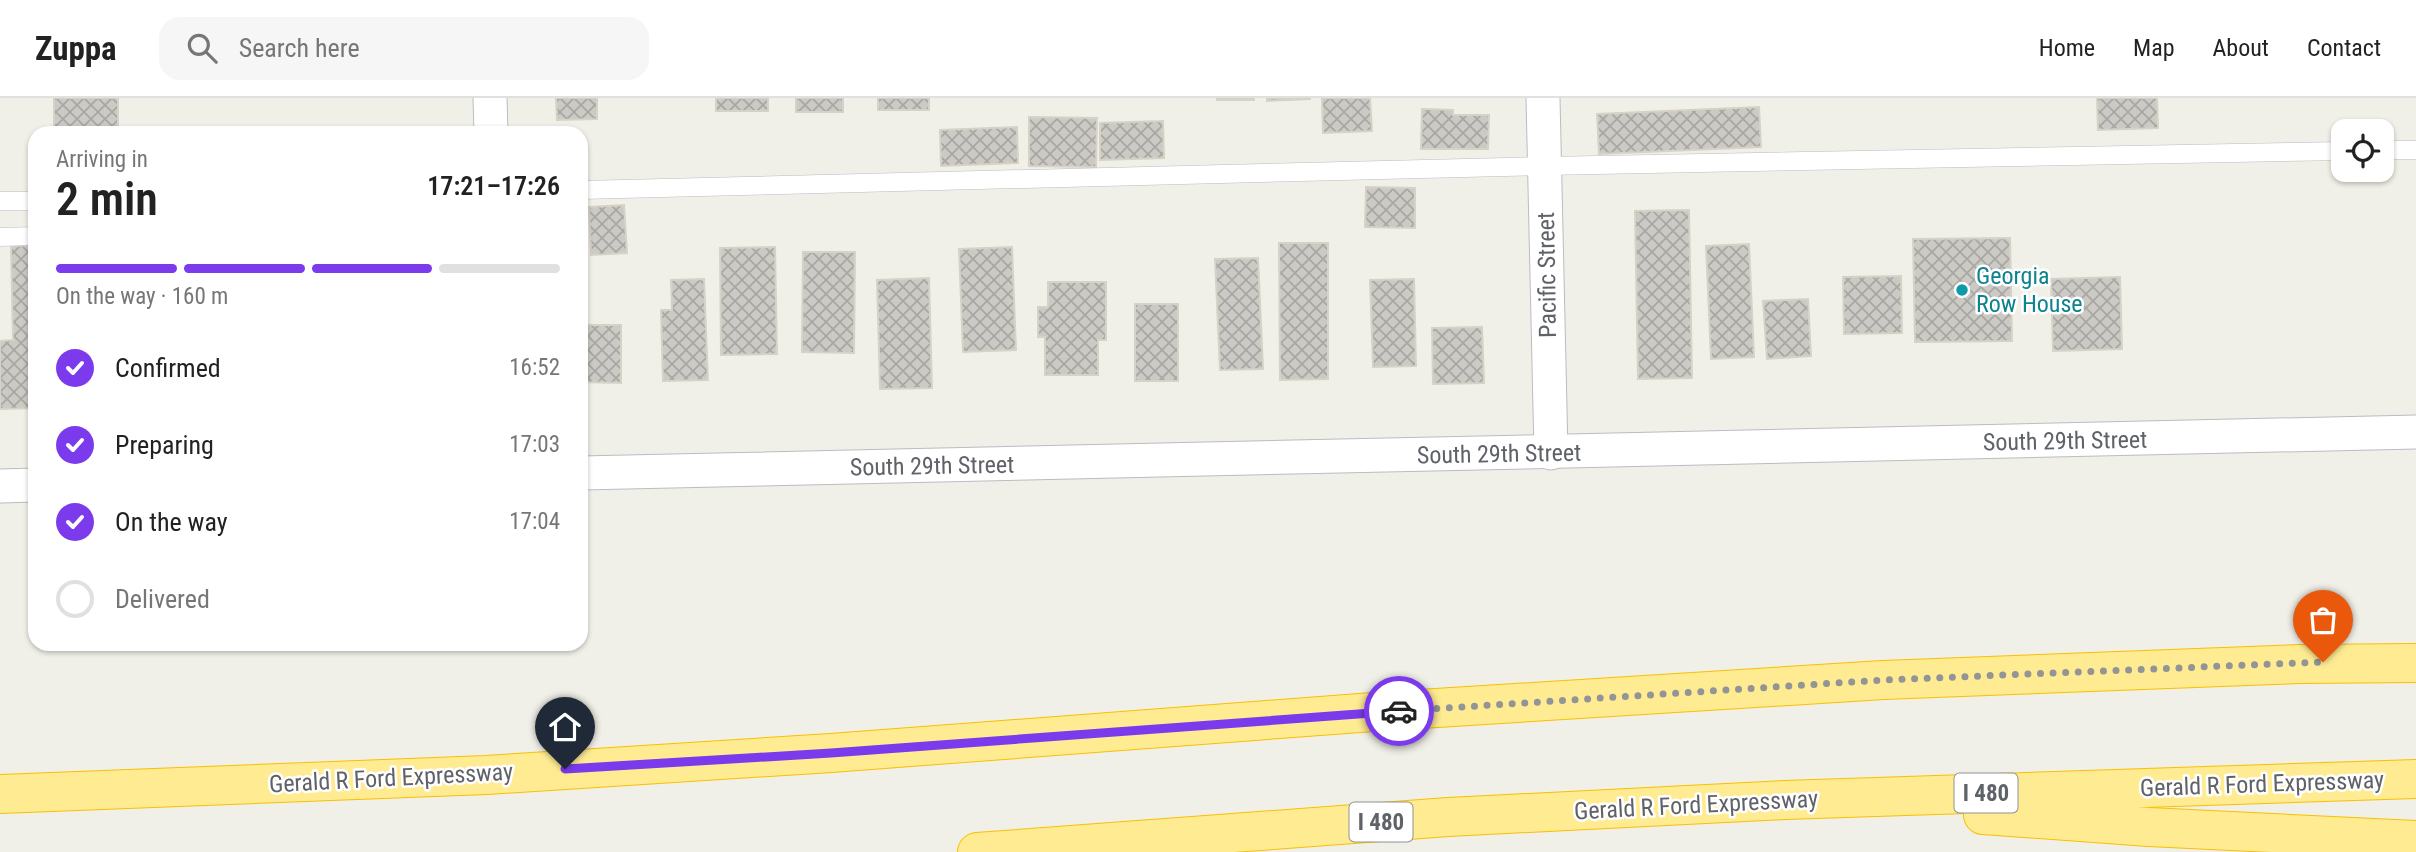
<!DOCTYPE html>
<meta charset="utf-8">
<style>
:root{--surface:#fff;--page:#f6f6f6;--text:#222;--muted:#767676;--line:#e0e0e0;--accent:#7c3aed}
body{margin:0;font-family:"Roboto Condensed",sans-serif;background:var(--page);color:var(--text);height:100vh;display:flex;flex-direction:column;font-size:26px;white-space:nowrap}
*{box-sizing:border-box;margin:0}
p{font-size:23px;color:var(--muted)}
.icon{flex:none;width:38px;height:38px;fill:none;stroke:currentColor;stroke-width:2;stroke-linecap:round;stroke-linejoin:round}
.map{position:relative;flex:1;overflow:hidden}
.sheet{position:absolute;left:28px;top:28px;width:560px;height:525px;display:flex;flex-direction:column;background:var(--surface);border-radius:21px;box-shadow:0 2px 5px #0004}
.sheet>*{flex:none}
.fabs{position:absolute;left:2331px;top:21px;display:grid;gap:14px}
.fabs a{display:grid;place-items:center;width:63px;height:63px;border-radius:14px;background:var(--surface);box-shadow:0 2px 5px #0004;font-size:35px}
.pin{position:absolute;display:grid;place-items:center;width:60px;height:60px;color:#fff;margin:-72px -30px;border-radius:50% 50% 50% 0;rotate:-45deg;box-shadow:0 0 7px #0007}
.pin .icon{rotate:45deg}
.courier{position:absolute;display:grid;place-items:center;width:70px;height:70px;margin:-35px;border:5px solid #7c3aed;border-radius:50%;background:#fff;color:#222;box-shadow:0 2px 9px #0007}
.head em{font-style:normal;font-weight:600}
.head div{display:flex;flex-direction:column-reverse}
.head{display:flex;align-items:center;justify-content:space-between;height:119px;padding:0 28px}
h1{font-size:46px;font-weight:600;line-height:52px}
.bar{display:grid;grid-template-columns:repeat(4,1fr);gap:10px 7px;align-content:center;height:84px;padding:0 28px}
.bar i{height:9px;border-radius:5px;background:var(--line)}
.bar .selected{background:var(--accent)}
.bar p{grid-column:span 4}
ol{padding:0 28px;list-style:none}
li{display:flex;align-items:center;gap:21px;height:77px}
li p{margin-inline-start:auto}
li .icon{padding:7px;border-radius:50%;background:var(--accent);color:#fff;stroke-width:4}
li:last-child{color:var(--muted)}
li i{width:38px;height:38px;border:4px solid var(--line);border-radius:50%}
header{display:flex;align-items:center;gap:42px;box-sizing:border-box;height:98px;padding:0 35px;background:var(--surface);border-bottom:2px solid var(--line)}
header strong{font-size:33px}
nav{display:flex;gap:38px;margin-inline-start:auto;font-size:24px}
.search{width:490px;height:63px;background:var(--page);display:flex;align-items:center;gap:18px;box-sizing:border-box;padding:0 24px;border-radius:21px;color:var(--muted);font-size:26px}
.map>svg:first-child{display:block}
</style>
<header>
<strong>Zuppa</strong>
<div class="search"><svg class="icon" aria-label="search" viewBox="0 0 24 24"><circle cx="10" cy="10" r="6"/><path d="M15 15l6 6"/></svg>Search here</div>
<nav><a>Home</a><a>Map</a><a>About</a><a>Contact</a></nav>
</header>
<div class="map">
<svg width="2416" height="754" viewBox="0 0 2416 754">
<defs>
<pattern id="building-cross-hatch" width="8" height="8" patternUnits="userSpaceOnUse" patternTransform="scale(1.75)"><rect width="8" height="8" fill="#cccac5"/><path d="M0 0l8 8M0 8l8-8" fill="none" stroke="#a9a7a4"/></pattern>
</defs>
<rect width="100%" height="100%" fill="#f1f0e8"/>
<g fill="url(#building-cross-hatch)" stroke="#d6d2c6" stroke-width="2">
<rect x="54" y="0" width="64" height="31"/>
<path d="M556 0H597V21L557 22Z"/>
<rect x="716" y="0" width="52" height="13"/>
<rect x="796" y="0" width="47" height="14"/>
<rect x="878" y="0" width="51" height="12"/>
<rect x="1217" y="0" width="37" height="2"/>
<path d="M1267 0H1310V1L1267 3Z"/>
<path d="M1322 0H1370L1372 33 1323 35Z"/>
<path d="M2097 0H2157L2158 30 2098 32Z"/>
<path d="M1759 9 1761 49 1599 56 1597 16Z"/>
<path d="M1422 11 1453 12V17H1489L1488 51H1421Z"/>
<path d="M1029 19 1097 20 1096 69 1029 68Z"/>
<path d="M1163 23 1164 60 1100 62V25Z"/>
<path d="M1017 29 1018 65 941 68 940 32Z"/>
<path d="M1366 89 1415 90V130L1365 129Z"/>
<path d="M624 107 627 155 591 157 589 109Z"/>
<path d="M1689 112 1692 280 1638 281 1635 113Z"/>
<path d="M2010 140 2012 243 1915 244 1913 141Z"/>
<path d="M1279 145H1328V281L1280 282Z"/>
<path d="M1749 146 1754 259 1711 261 1706 148Z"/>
<path d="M35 147V310L0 311V243L13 242 11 148Z"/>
<path d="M775 149 777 256 721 257 720 150Z"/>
<path d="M1012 149 1016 252 963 254 959 151Z"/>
<path d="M803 154H855L854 255 802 254Z"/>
<path d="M1258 160 1263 271 1220 272 1215 161Z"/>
<path d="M1901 178 1902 235 1844 236 1843 179Z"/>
<path d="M2120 179 2122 251 2053 253 2051 181Z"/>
<path d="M929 180 932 290 880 291 877 182Z"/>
<path d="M704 181 708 282 663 283 661 212H672L671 182Z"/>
<path d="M1414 181 1416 268 1373 269 1370 182Z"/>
<path d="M1048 184H1106V242H1098V277H1045V239H1038V209H1048Z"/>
<path d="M1808 201 1811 258 1767 261 1763 203Z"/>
<rect x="1135" y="206" width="43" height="77"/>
<path d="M581 227H621V285L581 284Z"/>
<path d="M1482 229 1484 285 1433 286 1432 230Z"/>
</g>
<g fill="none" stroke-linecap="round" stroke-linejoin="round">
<g stroke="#babcc1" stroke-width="19">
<g id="lane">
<path d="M2382 52H2416"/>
<path d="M581 92 1545 68 2343 53"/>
<path d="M0 103H35"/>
<path d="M0 139 35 138"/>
</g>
</g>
<g stroke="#babcc1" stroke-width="35">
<g id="street">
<path d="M490 0 491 35"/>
<path d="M1543 0 1551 355"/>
<path d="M581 375 2416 334"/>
<path d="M0 388 35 387"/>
</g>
</g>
<g stroke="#f9bf00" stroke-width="40">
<g id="highway">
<path d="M0 696 486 677 831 655 1373 614 1883 582 2300 566 2416 565"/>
<path d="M1983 717 2149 729 2416 742"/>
<path d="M977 754 1448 719 1785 702 2416 681"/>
</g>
</g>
<use href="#lane" stroke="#fff" stroke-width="18"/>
<use href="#street" stroke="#fff" stroke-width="33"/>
<use href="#highway" stroke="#feeb92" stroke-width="38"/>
</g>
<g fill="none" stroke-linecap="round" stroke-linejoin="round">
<path stroke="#929495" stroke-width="7" stroke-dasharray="0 12.6" d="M1399 613 1883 582 2323 564"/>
<path stroke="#7c3aed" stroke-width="9" d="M565 671 831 655 1399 613"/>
</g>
<circle fill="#0f9aa8" stroke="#fff" stroke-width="2.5" cx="1962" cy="192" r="7"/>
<g text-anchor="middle" stroke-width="5" stroke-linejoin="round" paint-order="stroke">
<g fill="#fff" stroke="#8f9195" stroke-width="2">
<rect x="1954.5" y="675.5" width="63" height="39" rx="5"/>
<rect x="1349.5" y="704.5" width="63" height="39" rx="5"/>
</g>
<g font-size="23" font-weight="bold" fill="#5f6268">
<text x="1986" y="703">I 480</text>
<text x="1381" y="732">I 480</text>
</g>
<g font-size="24" fill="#5f6268" stroke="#fff">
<text transform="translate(1547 177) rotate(-91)" y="8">Pacific Street</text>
<text transform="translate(2065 343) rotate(-1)" y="8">South 29th Street</text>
<text transform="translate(1499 356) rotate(-1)" y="8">South 29th Street</text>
<text transform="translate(932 368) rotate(-1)" y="8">South 29th Street</text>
<text transform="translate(391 680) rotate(-3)" y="8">Gerald R Ford Expressway</text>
<text transform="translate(2262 686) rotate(-2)" y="8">Gerald R Ford Expressway</text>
<text transform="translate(1696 707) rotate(-3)" y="8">Gerald R Ford Expressway</text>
</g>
<g font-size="24" fill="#0d838f" stroke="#fff" text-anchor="start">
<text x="1976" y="186">Georgia<tspan x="1976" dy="28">Row House</tspan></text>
</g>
</g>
</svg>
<div class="fabs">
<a><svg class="icon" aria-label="locate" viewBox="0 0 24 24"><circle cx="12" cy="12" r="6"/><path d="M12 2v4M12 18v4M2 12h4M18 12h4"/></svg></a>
</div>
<div class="pin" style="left:2323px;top:564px;background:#ea580c"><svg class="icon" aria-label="bag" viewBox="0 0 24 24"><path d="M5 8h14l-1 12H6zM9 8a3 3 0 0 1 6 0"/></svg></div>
<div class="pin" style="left:565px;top:671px;background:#1f2937"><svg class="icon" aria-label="home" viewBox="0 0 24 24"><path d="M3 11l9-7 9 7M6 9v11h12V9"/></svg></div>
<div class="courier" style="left:1399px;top:613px"><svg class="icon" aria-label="car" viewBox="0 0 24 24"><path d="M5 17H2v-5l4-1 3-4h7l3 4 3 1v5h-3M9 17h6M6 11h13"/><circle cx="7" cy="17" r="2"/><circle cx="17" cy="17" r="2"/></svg></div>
<section class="sheet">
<div class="head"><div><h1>2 min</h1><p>Arriving in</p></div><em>17:21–17:26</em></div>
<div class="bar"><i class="selected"></i><i class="selected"></i><i class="selected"></i><i></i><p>On the way · 160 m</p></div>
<ol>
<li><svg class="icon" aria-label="check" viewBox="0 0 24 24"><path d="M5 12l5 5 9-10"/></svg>Confirmed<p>16:52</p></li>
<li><svg class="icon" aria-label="check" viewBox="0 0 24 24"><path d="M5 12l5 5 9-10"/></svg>Preparing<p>17:03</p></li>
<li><svg class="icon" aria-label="check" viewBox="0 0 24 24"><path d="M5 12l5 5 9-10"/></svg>On the way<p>17:04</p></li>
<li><i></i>Delivered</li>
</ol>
</section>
</div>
